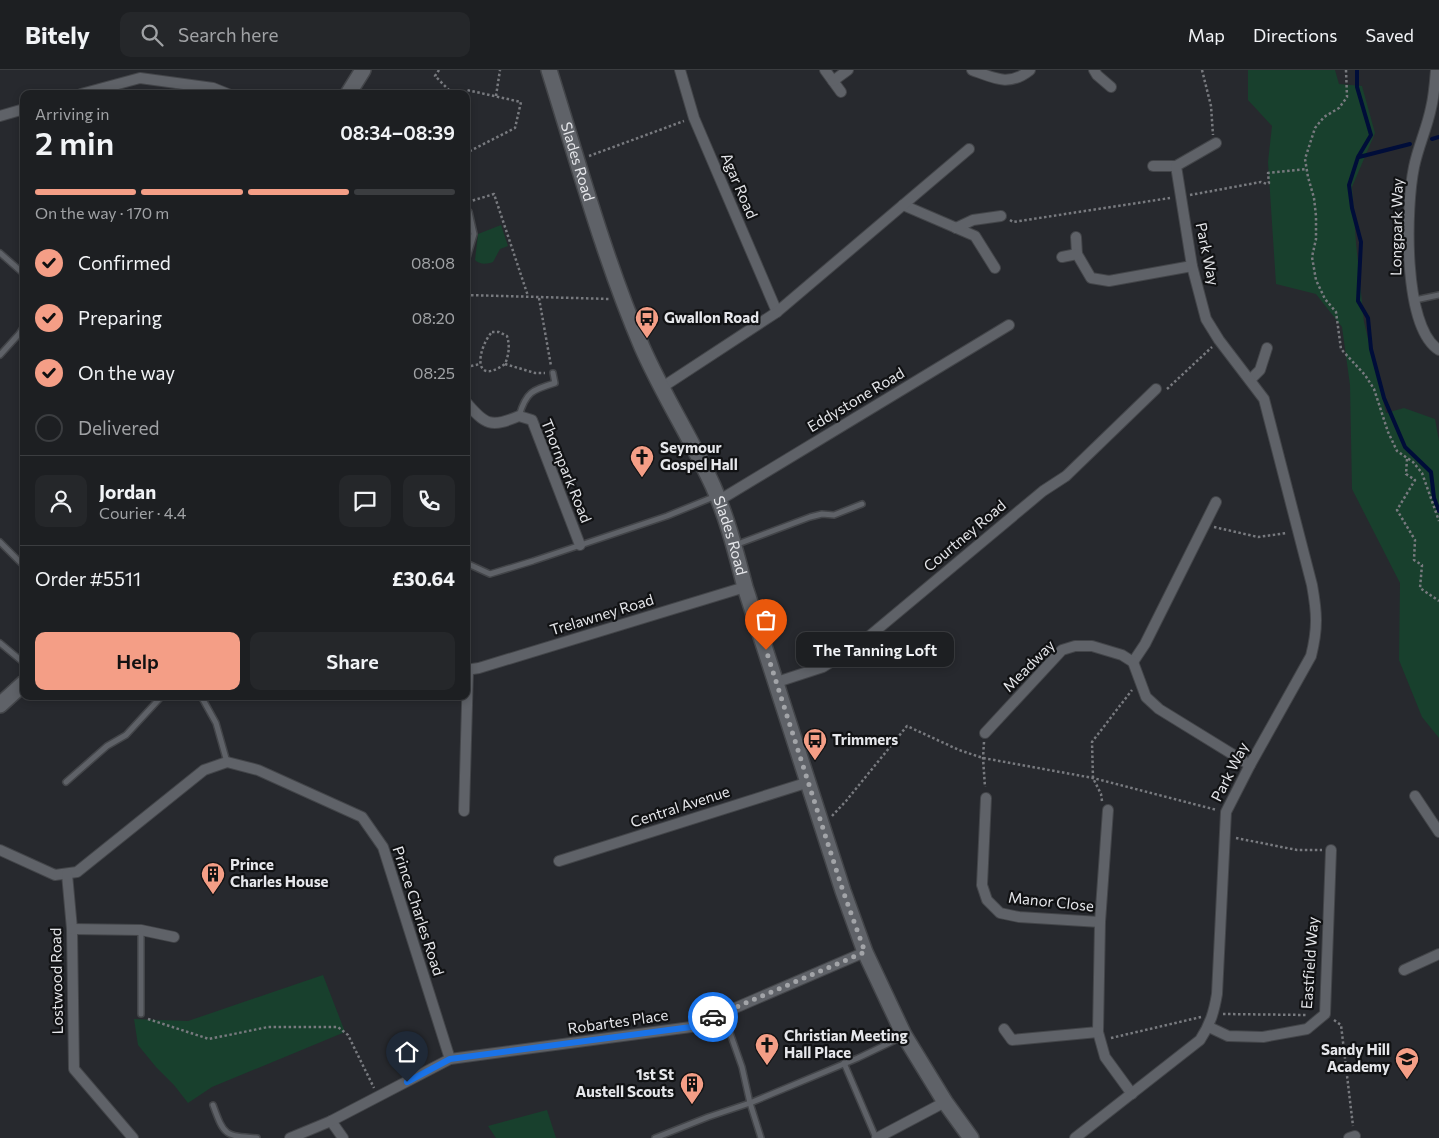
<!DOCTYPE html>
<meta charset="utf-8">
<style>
:root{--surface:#1d1f22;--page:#25272a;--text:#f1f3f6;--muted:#a0a2a5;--line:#3b3d40;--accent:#f49e86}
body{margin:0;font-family:Commissioner,sans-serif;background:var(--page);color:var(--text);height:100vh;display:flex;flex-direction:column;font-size:19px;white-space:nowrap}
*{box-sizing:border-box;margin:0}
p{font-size:16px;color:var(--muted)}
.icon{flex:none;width:28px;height:28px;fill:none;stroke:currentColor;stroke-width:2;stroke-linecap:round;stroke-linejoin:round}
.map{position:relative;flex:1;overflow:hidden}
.sheet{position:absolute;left:20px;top:20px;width:450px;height:610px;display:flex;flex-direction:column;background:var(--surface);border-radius:10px;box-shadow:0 2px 8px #0003,0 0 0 1px var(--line)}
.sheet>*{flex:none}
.pin{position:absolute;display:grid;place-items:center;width:42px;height:42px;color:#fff;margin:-51px -21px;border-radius:50% 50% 50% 0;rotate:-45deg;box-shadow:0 0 5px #0007}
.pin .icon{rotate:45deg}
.courier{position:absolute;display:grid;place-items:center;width:50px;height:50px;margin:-25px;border:4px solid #1a73e8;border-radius:50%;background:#fff;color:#222;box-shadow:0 1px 6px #0007}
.bubble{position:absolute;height:35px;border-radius:10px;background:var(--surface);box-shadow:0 2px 8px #0003,0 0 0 1px var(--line);font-size:16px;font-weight:600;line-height:35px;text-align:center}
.overview em{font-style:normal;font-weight:600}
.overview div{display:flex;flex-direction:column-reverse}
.overview{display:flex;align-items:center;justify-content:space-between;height:85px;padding:0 15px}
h1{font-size:32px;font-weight:600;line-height:38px}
.bar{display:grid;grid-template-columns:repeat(4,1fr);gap:8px 5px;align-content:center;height:60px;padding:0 15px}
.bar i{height:6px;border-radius:4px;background:var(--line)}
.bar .active{background:var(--accent)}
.bar p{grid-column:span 4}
.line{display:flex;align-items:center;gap:12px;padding:0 15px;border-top:1px solid var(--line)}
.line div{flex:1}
.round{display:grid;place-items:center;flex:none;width:52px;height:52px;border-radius:10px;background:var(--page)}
ol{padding:0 15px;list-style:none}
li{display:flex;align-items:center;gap:15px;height:55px}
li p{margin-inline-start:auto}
li .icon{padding:5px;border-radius:50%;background:var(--accent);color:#111;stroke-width:4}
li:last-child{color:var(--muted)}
li i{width:28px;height:28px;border:2px solid var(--line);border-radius:50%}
.primary-button{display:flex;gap:10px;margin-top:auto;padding:10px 15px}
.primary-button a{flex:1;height:58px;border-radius:10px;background:var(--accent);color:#111;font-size:20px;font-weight:600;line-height:58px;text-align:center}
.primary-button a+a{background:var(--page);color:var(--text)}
header{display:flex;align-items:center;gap:30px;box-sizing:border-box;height:70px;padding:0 25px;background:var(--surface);border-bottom:1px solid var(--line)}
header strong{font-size:24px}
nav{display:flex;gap:28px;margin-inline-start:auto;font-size:18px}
.search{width:350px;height:45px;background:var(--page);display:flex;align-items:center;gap:12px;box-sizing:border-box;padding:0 18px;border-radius:10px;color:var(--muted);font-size:19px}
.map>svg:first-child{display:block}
</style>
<header>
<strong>Bitely</strong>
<div class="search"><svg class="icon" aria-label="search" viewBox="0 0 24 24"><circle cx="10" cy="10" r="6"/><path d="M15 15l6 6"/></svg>Search here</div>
<nav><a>Map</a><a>Directions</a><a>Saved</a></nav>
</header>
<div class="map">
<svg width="1439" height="1068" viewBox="0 0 1439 1068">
<rect width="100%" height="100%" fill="#27292e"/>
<g fill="#18402d">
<path d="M1248 0H1335L1339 14 1362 16 1375 63 1352 117 1356 173 1364 252 1386 343 1404 338 1435 349 1439 371V668L1422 647 1399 590 1400 513 1352 419 1350 315 1342 257 1316 224 1276 214 1268 92 1272 56 1248 30Z"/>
<path d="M501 155 508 176 500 179 493 192C487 194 480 195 475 190L478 164Z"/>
<path d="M323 905 345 962 212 1017 188 1033 174 1015 156 997 138 975 134 949 188 951Z"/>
<path d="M547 1040 556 1068H496L488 1056Z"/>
</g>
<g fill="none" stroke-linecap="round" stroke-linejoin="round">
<g stroke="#000d39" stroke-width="4">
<path d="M1357 0V17L1371 65 1358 87 1349 115 1352 138 1361 172 1358 231 1368 248 1371 279 1384 328 1405 377 1431 402 1434 428 1439 441"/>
<path d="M1432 69 1439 67"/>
<path d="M1359 87 1410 74"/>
</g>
<g stroke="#434549" stroke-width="8">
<g id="lane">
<path d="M0 183 24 204"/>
<path d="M466 191 474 164 469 142"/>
<path d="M1415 230 1439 225"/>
<path d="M0 285 19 264 24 256"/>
<path d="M519 346C526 322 532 320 555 313L553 303"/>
<path d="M0 472 24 496"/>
<path d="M735 475 810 447 822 444 834 445 862 434"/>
<path d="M466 493 490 504 533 491 667 446 716 426"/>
<path d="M0 573 24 593"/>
<path d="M201 626 216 653 227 692"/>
<path d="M66 712 107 676 126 665 162 626"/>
<path d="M141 944V860"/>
<path d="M844 993 876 1068"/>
<path d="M213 1035C224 1065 224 1066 257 1068"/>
<path d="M655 1068 708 1047 750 1033 742 997 723 943"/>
<path d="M761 1068 750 1033 858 988 904 966"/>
</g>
</g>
<g stroke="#434549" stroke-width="12">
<g id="street">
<path d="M680 0 694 48 777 242"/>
<path d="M825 0 841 22"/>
<path d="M972 0C994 8 1009 17 1030 0"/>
<path d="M1094 0 1097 5 1111 17"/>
<path d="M1436 0C1435 12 1434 26 1431 38 1427 58 1418 77 1414 97 1406 135 1402 257 1439 280"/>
<path d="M833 11 848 0"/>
<path d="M81 24 140 8 213 18 228 24"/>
<path d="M0 46 24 39"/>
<path d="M1153 96H1176"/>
<path d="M903 135 975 166 995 198"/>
<path d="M956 158 973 150 1001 146"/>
<path d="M1076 167 1077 184 1091 208 1109 211 1192 196"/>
<path d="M1062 187 1077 184"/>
<path d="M1250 310 1260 300 1267 278"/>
<path d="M661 318 777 242 969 79"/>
<path d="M466 332C485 355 491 358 519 346L532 350 580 475"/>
<path d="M718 431 1009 255"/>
<path d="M1133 592 1145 574 1216 432"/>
<path d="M466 600 479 598 745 517"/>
<path d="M777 612 823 597 861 573 1043 421 1066 406 1156 319"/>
<path d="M985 663 1062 580 1075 576H1092L1122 585 1133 592 1146 627 1159 639 1250 695"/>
<path d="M1415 726 1439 762"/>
<path d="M986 728 982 815 987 830 1000 843 1019 847 1100 852"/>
<path d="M1108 740 1100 852 1098 962 1105 987 1132 1024"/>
<path d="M464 741 468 600"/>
<path d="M0 780 55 805 77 802 204 700 227 692 258 700 362 747 383 777 450 989"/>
<path d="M559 791 809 712"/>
<path d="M67 804 72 859 74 999 133 1068"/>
<path d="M72 859 141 860 174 867"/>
<path d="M1404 900 1439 884"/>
<path d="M1209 957 1228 966 1263 967 1307 959 1325 944 1331 780"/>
<path d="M1004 959 1012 970 1098 962"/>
<path d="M331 1051 343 1068"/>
<path d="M290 1068 331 1051 450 989 691 957 865 882"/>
<path d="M877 1068 945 1032"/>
<path d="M1075 1068 1200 970C1210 955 1214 942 1217 924L1226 742 1250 695 1311 586C1318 558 1317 543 1312 515L1264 329 1219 270 1206 249 1192 196 1176 96 1216 73"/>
<path d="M1349 1068 1355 1066"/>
</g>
</g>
<g stroke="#434549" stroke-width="18">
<g id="secondary">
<path id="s1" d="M549 0C578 92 604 188 642 277 663 325 691 368 713 416 727 447 736 483 745 517L843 821 865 882 904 965 945 1032 971 1068"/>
<path d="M348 24 363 0"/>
<path d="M0 635 24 613"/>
</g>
</g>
<g stroke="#787a7f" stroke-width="2.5" stroke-dasharray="2.5 2.5" stroke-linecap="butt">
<path d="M439 0 435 6 453 24"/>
<path d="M1202 0 1211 36 1213 65"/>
<path d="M1346 0 1347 27 1339 38 1324 47 1315 58 1305 89 1308 107 1314 128 1316 146V169L1312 187 1316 210 1325 229 1336 242 1341 279 1365 305 1374 319 1388 362 1397 381 1413 392 1422 403 1439 451"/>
<path d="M465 24 467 20 521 32 515 58 466 83"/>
<path d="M496 26 500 0"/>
<path d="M589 86 684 51"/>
<path d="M1190 125 1261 112 1267 114 1269 113 1268 103 1307 99"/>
<path d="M468 132 494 124 528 226"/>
<path d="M1010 150 1013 152 1170 128"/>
<path d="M466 225 610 229"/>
<path d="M539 228 551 296"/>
<path d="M492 262H499L507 266C510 276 509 284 505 294 472 317 477 279 492 262Z"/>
<path d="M505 294 535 303H545"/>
<path d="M466 297 480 294"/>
<path d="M1167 319 1212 277"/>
<path d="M1407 389 1406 404 1415 410 1397 440 1415 470 1414 490 1422 495 1420 518 1439 531"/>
<path d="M1214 457 1258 467 1287 463"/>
<path d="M984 672 983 688 985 717"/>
<path d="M1102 731 1101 724 1093 708 1092 672 1132 620"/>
<path d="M832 746 846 731 907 656 959 680 983 688 1093 708 1217 740"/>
<path d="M1236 768 1297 780H1322"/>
<path d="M1223 944 1308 945"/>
<path d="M148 949 209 969 268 957H338L348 965 374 1018"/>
<path d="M1334 950 1341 955 1353 1056"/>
<path d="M1111 968 1201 947"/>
</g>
<use href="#lane" stroke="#5f6268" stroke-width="5"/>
<use href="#street" stroke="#5f6268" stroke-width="10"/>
<use href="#secondary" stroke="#5f6268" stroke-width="15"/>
</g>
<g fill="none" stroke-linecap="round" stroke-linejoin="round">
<path stroke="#a2a4a8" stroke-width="5" stroke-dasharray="0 9" d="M713 947 865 882 843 821 766 580"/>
<path stroke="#1a73e8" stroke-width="6" d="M407 1012 450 989 691 957 713 947"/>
</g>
<defs>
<g id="bus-pin" transform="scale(1.25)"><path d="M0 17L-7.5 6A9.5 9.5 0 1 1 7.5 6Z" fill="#f49e86" stroke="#111214"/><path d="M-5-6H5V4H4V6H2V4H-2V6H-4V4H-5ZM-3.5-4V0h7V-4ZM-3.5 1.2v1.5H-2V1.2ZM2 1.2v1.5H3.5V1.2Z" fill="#111"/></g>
<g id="church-pin" transform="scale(1.25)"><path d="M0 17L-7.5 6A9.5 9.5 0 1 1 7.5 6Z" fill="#f49e86" stroke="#111214"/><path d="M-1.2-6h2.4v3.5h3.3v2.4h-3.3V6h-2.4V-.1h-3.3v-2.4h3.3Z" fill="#111"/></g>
<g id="building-pin" transform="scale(1.25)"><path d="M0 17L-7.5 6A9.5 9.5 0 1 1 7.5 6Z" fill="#f49e86" stroke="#111214"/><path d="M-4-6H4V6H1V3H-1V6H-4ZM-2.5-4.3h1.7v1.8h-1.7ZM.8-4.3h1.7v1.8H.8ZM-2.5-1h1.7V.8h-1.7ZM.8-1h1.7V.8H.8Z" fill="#111"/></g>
<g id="school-pin" transform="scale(1.25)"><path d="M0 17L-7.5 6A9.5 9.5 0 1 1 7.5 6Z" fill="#f49e86" stroke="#111214"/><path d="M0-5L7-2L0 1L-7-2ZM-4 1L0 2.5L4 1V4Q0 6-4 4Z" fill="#111"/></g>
</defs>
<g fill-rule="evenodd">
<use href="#bus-pin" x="647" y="248"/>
<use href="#church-pin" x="642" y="387"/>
<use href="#bus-pin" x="815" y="670"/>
<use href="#building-pin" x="213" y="804"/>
<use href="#church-pin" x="767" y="975"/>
<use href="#school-pin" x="1407" y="989"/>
<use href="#building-pin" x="692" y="1014"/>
</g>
<g text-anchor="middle" stroke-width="4.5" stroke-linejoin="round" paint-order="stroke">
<g font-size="15" fill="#e5e6ea" stroke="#111214">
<text dy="5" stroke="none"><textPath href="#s1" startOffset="96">Slades Road</textPath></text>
<text transform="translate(739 116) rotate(67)" y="5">Agar Road</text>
<text transform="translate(1397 157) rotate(-89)" y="5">Longpark Way</text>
<text transform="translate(1207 184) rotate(78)" y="5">Park Way</text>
<text transform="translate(856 330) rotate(-31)" y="5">Eddystone Road</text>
<text transform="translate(566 401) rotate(68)" y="5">Thornpark Road</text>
<text transform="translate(965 466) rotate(-40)" y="5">Courtney Road</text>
<text dy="5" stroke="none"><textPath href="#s1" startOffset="501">Slades Road</textPath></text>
<text transform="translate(602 545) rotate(-17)" y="5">Trelawney Road</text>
<text transform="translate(1029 596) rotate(-45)" y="5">Meadway</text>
<text transform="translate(1230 702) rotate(-63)" y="5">Park Way</text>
<text transform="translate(680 737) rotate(-18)" y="5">Central Avenue</text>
<text transform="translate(1051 832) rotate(6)" y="5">Manor Close</text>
<text transform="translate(418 841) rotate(72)" y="5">Prince Charles Road</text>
<text transform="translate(1310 893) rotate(-86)" y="5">Eastfield Way</text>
<text transform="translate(57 911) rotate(-91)" y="5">Lostwood Road</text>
<text transform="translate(618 952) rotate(-8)" y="5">Robartes Place</text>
</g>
<g font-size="15" font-weight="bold" fill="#e5e6ea" stroke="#111214" text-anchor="start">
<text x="664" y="253">Gwallon Road</text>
<text x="660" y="383">Seymour<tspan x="660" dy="17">Gospel Hall</tspan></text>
<text x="832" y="675">Trimmers</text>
<text x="230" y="800">Prince<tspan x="230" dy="17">Charles House</tspan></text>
<text x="784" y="971">Christian Meeting<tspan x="784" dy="17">Hall Place</tspan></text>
<text x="1390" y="985" text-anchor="end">Sandy Hill<tspan x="1390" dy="17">Academy</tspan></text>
<text x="674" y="1010" text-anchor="end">1st St<tspan x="674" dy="17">Austell Scouts</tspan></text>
</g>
</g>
</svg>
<div class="pin" style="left:766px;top:580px;background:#ea580c"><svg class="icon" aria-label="bag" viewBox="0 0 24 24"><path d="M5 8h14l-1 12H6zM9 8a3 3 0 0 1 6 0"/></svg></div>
<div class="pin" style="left:407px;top:1012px;background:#1f2937"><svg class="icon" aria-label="home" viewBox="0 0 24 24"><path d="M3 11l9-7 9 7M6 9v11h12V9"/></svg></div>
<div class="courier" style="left:713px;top:947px"><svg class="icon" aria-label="car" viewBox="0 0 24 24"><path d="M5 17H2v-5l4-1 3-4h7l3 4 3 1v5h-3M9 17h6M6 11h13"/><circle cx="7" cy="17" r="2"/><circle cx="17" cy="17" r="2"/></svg></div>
<div class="bubble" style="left:796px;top:562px;width:158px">The Tanning Loft</div>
<section class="sheet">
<div class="overview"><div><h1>2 min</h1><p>Arriving in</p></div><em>08:34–08:39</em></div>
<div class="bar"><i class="active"></i><i class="active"></i><i class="active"></i><i></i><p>On the way · 170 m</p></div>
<ol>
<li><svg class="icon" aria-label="check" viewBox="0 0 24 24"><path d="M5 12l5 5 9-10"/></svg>Confirmed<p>08:08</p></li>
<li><svg class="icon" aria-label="check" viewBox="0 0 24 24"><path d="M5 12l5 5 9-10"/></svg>Preparing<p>08:20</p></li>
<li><svg class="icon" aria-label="check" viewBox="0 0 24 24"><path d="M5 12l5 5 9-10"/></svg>On the way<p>08:25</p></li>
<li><i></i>Delivered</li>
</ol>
<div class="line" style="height:90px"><a class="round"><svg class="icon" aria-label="person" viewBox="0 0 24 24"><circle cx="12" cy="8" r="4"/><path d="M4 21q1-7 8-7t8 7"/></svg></a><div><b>Jordan</b><p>Courier · 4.4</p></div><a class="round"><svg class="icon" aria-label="chat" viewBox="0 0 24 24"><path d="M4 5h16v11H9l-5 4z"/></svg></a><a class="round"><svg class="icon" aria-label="phone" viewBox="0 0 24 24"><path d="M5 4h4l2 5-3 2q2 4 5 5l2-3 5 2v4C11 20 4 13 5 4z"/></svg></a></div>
<div class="line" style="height:65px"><div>Order #5511</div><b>£30.64</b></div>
<div class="primary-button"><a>Help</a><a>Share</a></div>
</section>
</div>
